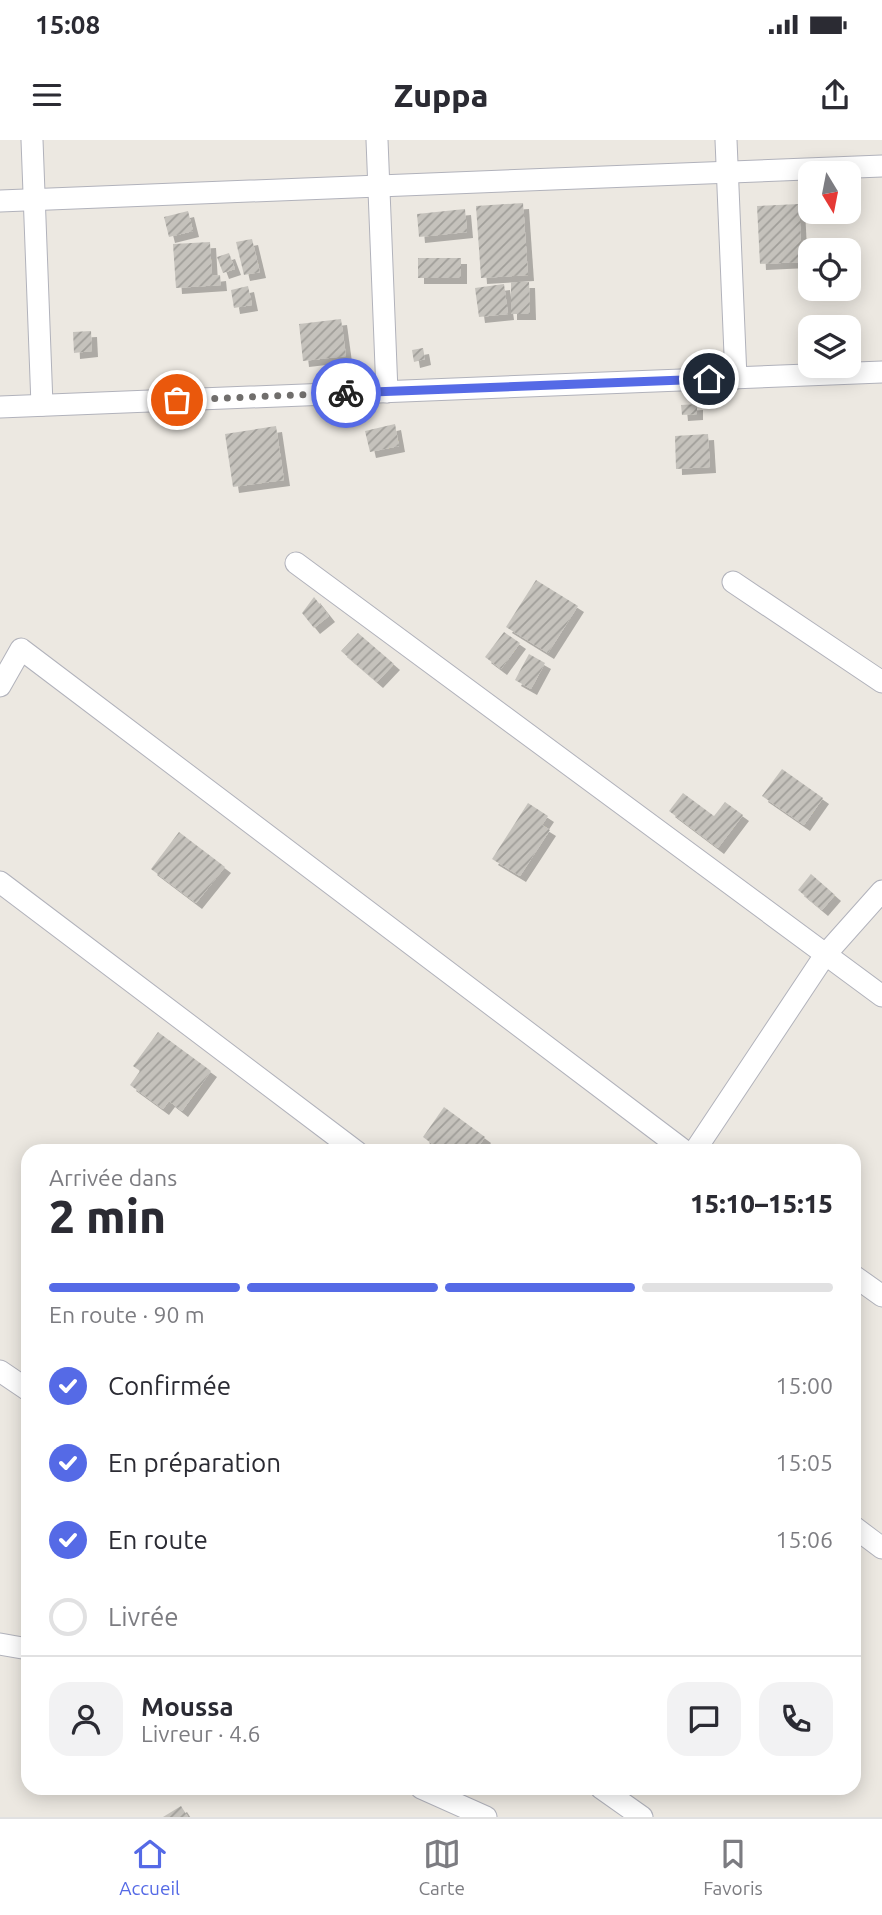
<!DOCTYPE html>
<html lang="fr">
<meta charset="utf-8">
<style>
:root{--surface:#fff;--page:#f2f2f3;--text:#2b2b33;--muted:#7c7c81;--line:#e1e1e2;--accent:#556ae6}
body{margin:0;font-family:Ubuntu,sans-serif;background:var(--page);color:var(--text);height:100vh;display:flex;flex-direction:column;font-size:26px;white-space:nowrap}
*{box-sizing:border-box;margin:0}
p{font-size:23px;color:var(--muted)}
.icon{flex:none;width:38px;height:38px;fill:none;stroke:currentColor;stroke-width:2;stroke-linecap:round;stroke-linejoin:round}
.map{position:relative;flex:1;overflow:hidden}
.panel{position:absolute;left:21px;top:1004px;width:840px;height:651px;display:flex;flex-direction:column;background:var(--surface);border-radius:21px;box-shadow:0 4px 18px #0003}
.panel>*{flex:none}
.needle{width:46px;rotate:170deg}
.fabs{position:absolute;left:798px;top:21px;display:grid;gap:14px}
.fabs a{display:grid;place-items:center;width:63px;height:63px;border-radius:14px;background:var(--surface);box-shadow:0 4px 18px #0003;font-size:35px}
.pin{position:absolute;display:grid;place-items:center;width:60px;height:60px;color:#fff;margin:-30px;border:4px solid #fff;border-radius:50%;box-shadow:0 2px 7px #0007}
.courier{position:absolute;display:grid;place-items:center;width:70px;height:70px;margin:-35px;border:5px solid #556ae6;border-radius:50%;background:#fff;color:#222;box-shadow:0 2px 9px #0007}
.head em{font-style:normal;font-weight:800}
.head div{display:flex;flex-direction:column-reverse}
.head{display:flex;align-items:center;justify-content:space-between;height:119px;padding:0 28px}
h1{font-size:46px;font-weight:800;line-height:52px}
.bar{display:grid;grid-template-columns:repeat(4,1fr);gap:10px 7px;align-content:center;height:84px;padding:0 28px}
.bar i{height:9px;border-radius:5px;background:var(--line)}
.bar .active{background:var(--accent)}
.bar p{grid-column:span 4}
.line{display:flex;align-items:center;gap:18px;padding:0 28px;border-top:2px solid var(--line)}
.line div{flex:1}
.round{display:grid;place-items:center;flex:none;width:74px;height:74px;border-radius:21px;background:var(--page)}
ol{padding:0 28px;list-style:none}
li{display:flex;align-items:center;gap:21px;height:77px}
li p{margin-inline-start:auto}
li .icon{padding:7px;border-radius:50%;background:var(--accent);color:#fff;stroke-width:4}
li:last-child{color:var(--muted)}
li i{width:38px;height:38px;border:4px solid var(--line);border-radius:50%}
.status{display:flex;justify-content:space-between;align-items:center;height:49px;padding:0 35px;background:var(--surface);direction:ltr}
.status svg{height:19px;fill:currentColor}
header{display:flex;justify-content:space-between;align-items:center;height:91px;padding:0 28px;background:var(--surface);font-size:32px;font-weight:800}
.dock{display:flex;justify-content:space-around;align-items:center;height:98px;border-top:2px solid var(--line);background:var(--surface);font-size:19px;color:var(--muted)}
.dock a{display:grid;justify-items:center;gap:4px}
.dock .active{color:var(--accent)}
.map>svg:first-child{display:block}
</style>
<div class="status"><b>15:08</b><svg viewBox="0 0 49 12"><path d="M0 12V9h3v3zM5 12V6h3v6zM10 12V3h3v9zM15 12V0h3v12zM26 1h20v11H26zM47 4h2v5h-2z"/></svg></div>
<header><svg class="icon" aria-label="menu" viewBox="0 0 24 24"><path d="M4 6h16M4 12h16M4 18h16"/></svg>Zuppa<svg class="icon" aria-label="share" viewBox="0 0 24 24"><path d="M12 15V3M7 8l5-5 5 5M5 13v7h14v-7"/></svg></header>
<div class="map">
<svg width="882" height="1677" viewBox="0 0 882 1677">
<defs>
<pattern id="building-hatch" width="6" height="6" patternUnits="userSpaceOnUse" patternTransform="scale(1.75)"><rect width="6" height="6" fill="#c5c2bc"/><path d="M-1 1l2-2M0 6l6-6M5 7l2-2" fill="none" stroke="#a09e99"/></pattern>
<filter id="shadow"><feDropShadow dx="6" dy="6" stdDeviation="0" flood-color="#0004"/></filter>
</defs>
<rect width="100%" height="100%" fill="#ece8e1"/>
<g fill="url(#building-hatch)" filter="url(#shadow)">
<path d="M523 63 528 135 481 138 476 66Z"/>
<path d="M799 64 802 122 760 124 757 66Z"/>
<path d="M465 69 467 92 419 97 417 74Z"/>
<path d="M188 71 193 91 169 97 164 77Z"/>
<path d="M252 99 260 132 244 135 236 102Z"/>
<path d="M210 102 212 136 220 135 221 145 176 148 173 104Z"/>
<path d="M229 113 235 129 223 133 217 117Z"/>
<rect x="418" y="118" width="43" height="20"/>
<path d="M511 142H529L530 174H511Z"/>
<path d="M504 144 508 174 479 177 475 148Z"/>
<path d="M248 146 252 165 234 168 231 150Z"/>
<path d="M341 179 346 216 303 221 299 184Z"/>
<path d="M91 191 92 211 74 213 73 192Z"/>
<path d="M423 208 425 219 414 222 412 210Z"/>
<path d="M697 264V274L682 275 681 265Z"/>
<path d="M395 284 399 306 370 312 365 291Z"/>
<path d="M276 286 284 340 233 347 225 294Z"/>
<path d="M708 294 710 327 676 329 675 296Z"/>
<path d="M536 440 578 466 548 513 506 487Z"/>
<path d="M314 457 329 476 314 488 302 473Z"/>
<path d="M504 492 520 503 501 529 485 517Z"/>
<path d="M358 493 394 524 377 542 341 511Z"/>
<path d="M529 514 545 523 531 549 515 540Z"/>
<path d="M782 629 823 658 804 685 762 656Z"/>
<path d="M683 653 714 676 725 662 743 675 718 708 669 671Z"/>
<path d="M528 663 548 676 542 685 550 690 520 736 492 719Z"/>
<path d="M179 692 225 727 196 763 151 729Z"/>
<path d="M811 734 835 755 822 770 798 750Z"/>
<path d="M158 892 211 931 182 971 169 961 163 969 130 945 140 931 133 926Z"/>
<path d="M444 967 485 997 475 1012H443L423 997Z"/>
<path d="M181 1666 188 1677H163Z"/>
</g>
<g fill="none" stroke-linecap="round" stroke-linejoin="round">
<g stroke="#b1b2bb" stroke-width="23">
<g id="street">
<path d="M32 0 42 265"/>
<path d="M377 0 387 252"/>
<path d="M726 0 736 238"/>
<path d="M0 61 882 26"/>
<path d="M0 267 882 232"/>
<path d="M296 423 882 856"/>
<path d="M733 442 882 542"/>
<path d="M0 546 21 509 686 1012"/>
<path d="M0 742 357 1012"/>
<path d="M694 1012 825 815 882 751"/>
<path d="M854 1136 882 1156"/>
<path d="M0 1231 28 1250"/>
<path d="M854 1387 882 1408"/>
<path d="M0 1504 28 1509"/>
<path d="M421 1648 486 1677"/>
<path d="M601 1648 642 1677"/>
</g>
</g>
<use href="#street" stroke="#fff" stroke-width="21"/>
</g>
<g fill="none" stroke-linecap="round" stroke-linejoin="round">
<path stroke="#706e6c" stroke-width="7" stroke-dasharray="0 12.6" d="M177 260 346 253"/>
<path stroke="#556ae6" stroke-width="9" d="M346 253 709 239"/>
</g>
</svg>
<div class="fabs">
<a><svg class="needle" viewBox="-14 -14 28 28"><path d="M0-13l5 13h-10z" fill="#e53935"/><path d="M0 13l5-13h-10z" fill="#7c7c81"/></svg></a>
<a><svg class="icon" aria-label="locate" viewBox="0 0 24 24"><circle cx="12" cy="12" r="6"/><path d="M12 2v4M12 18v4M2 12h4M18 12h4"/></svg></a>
<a><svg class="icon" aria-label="layers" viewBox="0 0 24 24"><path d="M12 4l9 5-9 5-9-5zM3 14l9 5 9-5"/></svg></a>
</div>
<div class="pin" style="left:177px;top:260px;background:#ea580c"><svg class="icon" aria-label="bag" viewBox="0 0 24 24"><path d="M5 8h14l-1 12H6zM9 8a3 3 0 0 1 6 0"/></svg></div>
<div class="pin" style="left:709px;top:239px;background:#1f2937"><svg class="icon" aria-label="home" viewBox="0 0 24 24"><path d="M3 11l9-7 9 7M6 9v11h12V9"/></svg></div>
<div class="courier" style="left:346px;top:253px"><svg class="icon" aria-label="bike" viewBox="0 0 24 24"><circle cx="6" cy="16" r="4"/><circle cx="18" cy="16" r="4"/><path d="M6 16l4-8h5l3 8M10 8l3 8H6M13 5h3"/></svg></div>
<section class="panel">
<div class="head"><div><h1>2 min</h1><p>Arrivée dans</p></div><em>15:10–15:15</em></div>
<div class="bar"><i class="active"></i><i class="active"></i><i class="active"></i><i></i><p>En route · 90 m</p></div>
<ol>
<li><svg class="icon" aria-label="check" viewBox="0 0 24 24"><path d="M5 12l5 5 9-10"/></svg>Confirmée<p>15:00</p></li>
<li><svg class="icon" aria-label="check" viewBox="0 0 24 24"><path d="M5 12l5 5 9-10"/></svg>En préparation<p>15:05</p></li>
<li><svg class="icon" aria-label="check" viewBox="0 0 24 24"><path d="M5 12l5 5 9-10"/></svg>En route<p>15:06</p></li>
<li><i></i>Livrée</li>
</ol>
<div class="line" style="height:126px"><a class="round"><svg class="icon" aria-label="person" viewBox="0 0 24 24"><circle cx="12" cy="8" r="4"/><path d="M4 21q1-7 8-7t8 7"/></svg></a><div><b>Moussa</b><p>Livreur · 4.6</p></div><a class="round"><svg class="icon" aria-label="chat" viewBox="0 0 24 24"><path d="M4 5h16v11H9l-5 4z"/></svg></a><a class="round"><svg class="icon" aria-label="phone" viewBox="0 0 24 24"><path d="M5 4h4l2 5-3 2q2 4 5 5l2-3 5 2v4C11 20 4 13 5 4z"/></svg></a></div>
</section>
</div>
<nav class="dock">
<a class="active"><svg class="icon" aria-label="home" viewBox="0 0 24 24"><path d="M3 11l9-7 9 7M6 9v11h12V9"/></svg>Accueil</a>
<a><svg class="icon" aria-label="map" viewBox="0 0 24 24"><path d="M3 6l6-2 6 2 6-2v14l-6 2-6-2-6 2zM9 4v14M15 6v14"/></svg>Carte</a>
<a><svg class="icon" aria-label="saved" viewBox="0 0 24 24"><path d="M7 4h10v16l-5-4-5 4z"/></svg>Favoris</a>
</nav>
